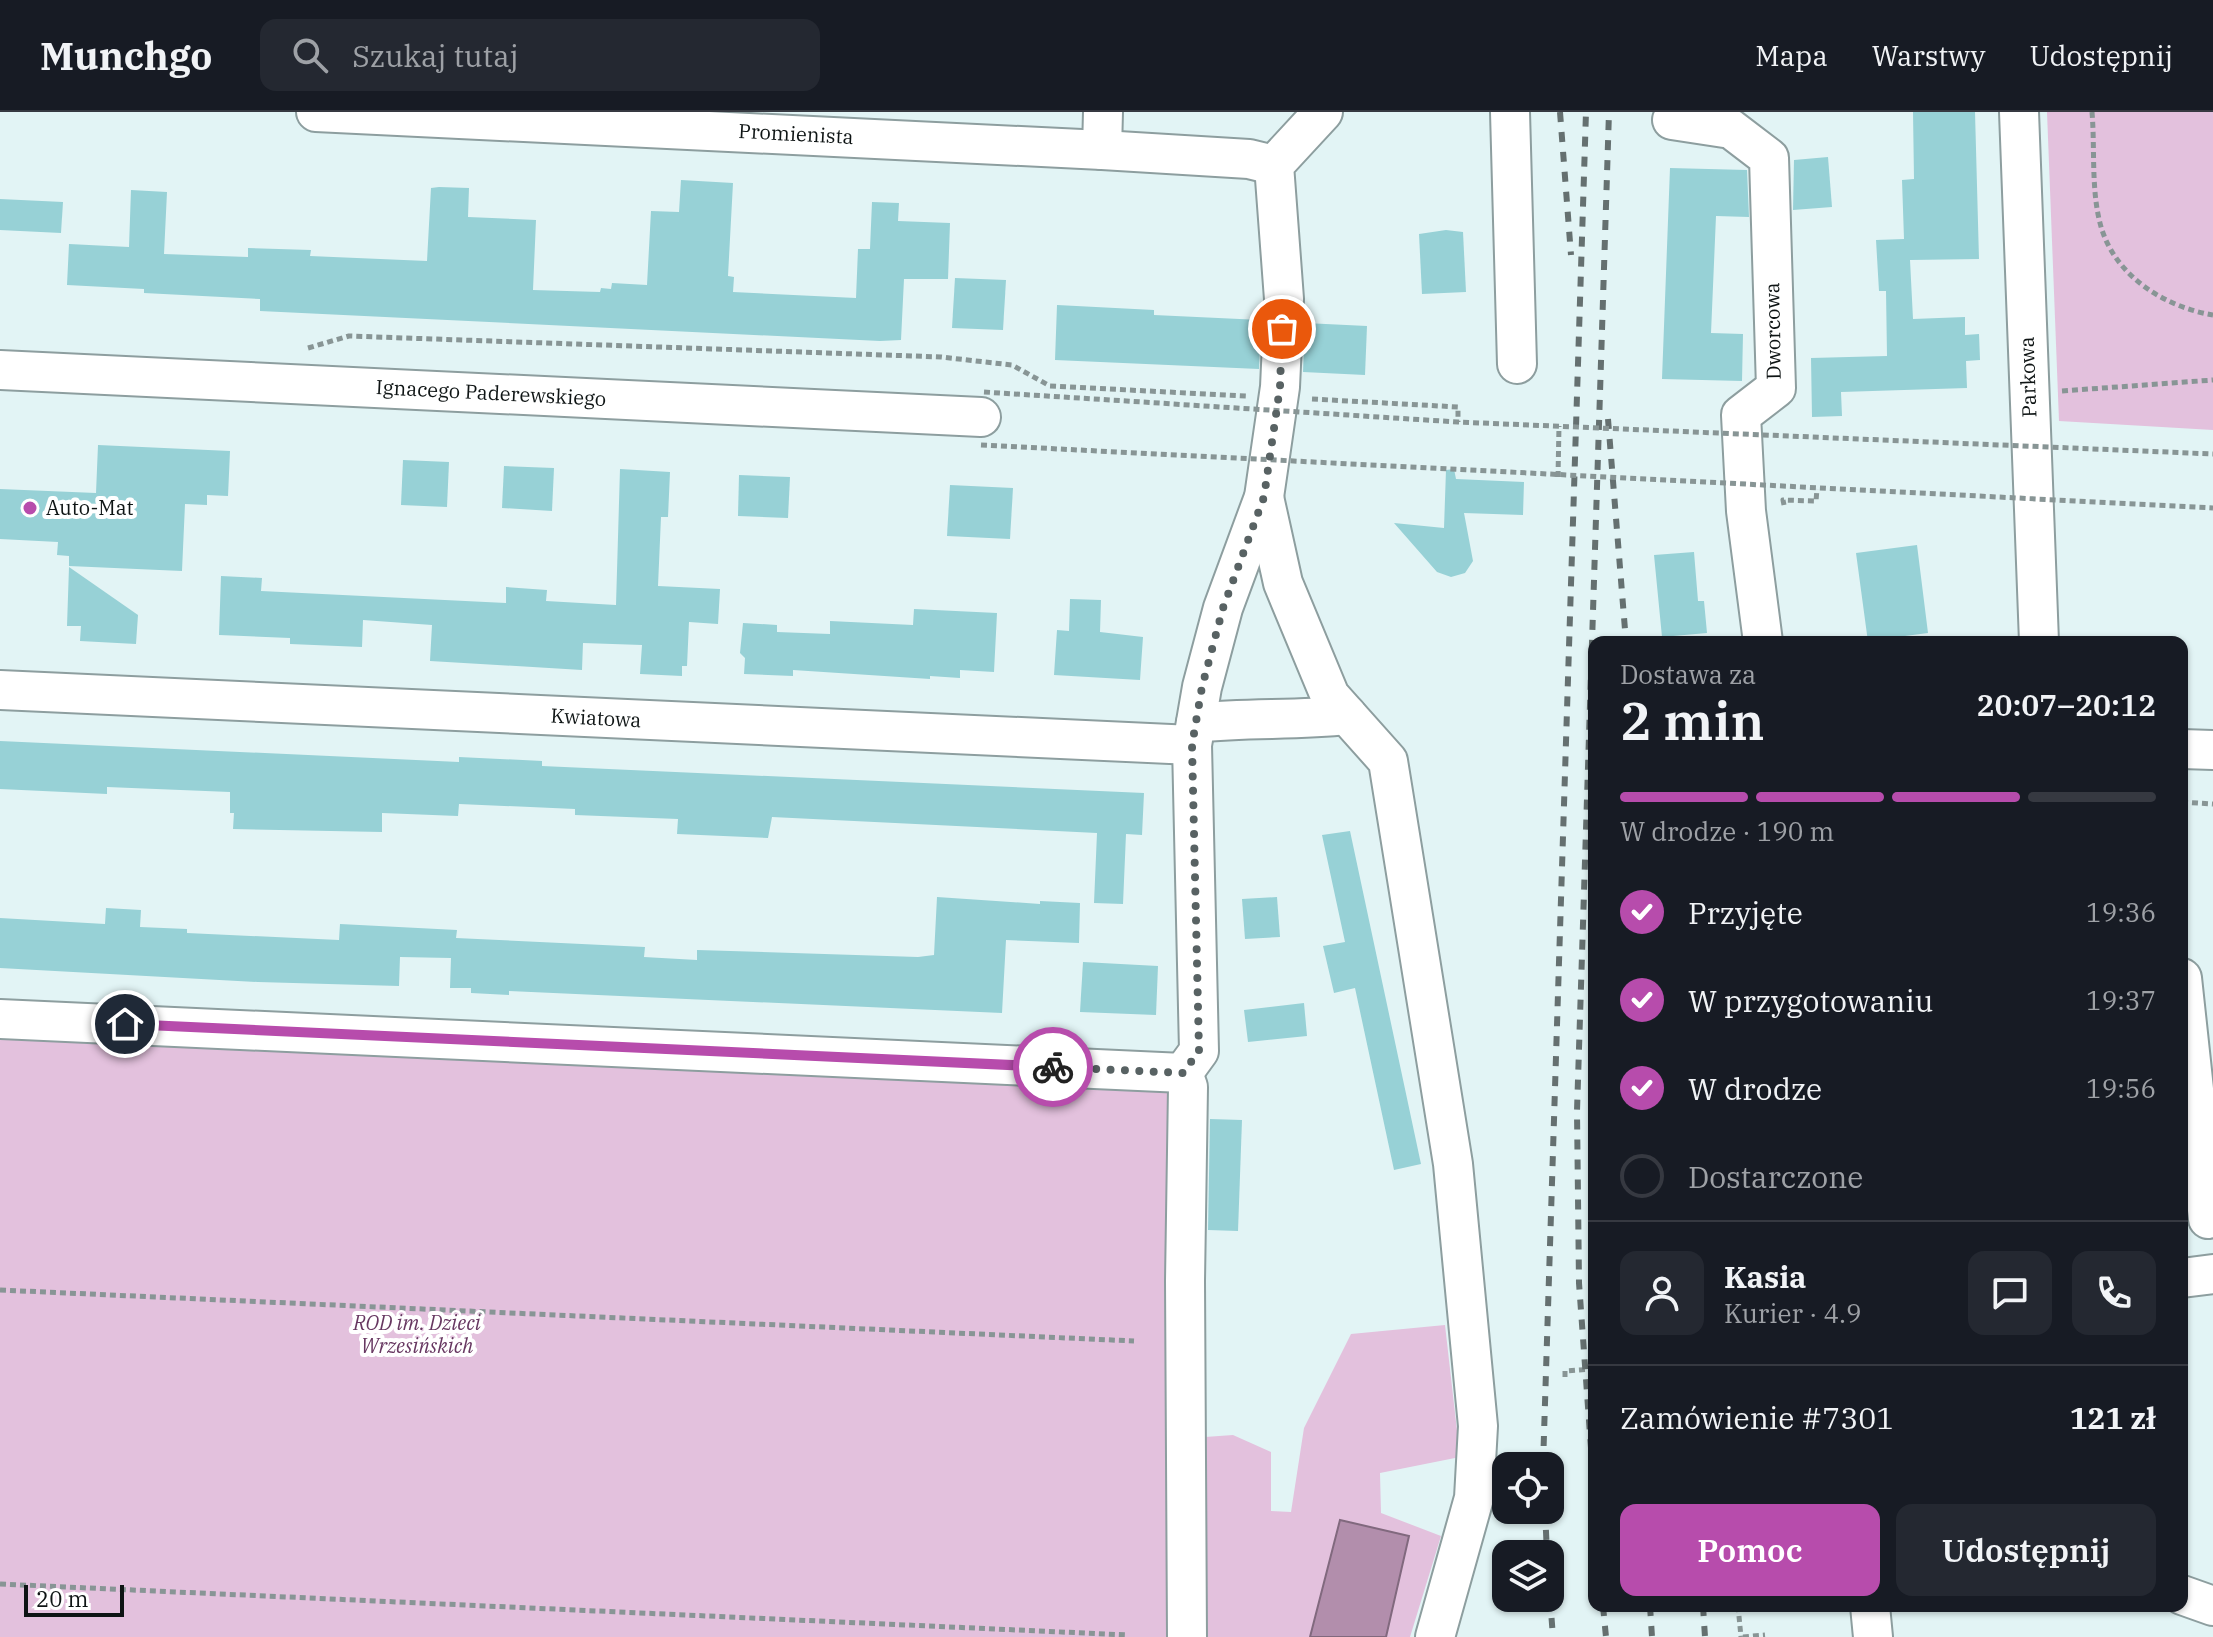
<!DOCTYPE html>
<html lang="pl">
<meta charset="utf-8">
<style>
:root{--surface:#171b24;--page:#242831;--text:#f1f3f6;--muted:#9ea1a6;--line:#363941;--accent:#b74cac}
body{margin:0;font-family:"IBM Plex Serif",serif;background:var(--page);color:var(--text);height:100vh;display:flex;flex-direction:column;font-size:30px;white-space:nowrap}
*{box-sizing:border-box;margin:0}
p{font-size:26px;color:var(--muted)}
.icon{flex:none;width:44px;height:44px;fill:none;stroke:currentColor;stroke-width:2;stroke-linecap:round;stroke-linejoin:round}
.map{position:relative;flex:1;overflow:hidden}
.side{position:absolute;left:1588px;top:524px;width:600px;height:976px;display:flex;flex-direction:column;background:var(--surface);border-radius:16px;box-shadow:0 2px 6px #0004}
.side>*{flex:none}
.buttons{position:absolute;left:1492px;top:1340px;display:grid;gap:16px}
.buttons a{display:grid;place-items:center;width:72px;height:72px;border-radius:16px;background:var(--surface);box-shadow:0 2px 6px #0004;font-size:40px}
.scale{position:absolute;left:24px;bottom:20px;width:100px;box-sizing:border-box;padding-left:8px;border:4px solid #0e1414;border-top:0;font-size:22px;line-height:28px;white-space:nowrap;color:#0e1414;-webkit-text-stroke:6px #fff;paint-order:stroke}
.pin{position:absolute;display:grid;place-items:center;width:68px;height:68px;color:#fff;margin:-34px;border:4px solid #fff;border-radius:50%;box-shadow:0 2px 8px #0007}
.courier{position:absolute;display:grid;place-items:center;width:80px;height:80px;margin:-40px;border:6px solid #b74cac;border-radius:50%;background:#fff;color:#222;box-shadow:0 2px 10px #0007}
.headline em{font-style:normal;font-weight:600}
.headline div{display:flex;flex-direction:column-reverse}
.headline{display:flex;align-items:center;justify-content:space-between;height:136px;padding:0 32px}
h1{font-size:52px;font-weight:600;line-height:60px}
.bar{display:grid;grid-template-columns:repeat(4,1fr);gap:12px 8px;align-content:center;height:96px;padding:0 32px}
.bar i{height:10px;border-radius:6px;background:var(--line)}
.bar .active{background:var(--accent)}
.bar p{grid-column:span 4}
.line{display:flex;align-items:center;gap:20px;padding:0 32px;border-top:2px solid var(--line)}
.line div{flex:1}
.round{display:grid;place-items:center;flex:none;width:84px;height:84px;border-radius:16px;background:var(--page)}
ol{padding:0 32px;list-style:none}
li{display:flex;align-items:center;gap:24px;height:88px}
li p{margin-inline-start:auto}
li .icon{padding:8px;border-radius:50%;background:var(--accent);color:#fff;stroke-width:4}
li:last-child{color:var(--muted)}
li i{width:44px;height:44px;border:4px solid var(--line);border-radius:50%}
.button{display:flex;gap:16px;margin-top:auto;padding:16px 32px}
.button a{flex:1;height:92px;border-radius:16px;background:var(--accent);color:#fff;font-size:32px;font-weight:600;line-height:92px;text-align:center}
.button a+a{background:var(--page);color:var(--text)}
header{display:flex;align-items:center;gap:48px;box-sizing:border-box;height:112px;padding:0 40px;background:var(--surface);border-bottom:2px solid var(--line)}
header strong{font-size:38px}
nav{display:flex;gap:44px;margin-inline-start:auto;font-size:28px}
.search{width:560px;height:72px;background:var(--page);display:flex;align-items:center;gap:20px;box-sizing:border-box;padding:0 28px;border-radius:16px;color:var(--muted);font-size:30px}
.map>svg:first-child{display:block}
</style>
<header>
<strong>Munchgo</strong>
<div class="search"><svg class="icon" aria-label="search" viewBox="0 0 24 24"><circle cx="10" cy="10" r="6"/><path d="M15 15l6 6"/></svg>Szukaj tutaj</div>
<nav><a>Mapa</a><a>Warstwy</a><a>Udostępnij</a></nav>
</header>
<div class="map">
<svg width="2213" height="1525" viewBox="0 0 2213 1525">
<rect width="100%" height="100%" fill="#e2f4f5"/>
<g fill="#e3c1dd">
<path d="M2047 0H2213V318L2059 309Z"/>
<path d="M0 927 428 942 1177 981 1170 1525H0Z"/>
<path d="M1445 1213 1460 1345 1380 1361 1381 1401 1441 1424 1410 1525H1386L1409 1424 1341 1408 1310 1525H1202L1205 1325 1233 1323 1271 1340V1399L1291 1400 1304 1316 1351 1222Z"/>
</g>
<path fill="#b28eac" stroke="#81697e" stroke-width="2" d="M1340 1408 1409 1424 1386 1525H1310Z"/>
<g fill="#97d1d6">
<path d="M1913 0H1975L1979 147 1910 148 1913 207 1965 205V223L1979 222 1980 248 1966 249 1967 276 1841 280 1842 304 1812 305 1811 246 1887 244 1886 179H1879L1876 128 1904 127 1902 68 1914 67Z"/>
<path d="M1828 45 1832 95 1793 98 1794 48Z"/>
<path d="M1670 56 1747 58 1749 105 1716 104 1711 221 1743 222 1742 269 1662 267Z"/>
<path d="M681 68 733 71 728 164 734 165 733 180 856 186 858 137H870L872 90 899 91 898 109 950 111 948 167H904L901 228 880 229 260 199V187L144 181V177L67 173 69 132 129 135 131 78 167 80 164 142 248 145V136L311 138 310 144 427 149 431 76 439 75 469 76 468 105 536 108 533 178 600 180 601 176 611 177 612 171 647 173 651 99 679 100Z"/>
<path d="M0 87 63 90 61 121 0 118Z"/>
<path d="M1446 118 1463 120 1466 180 1422 182 1419 122Z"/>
<path d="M955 166 1006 168 1003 218 952 216Z"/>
<path d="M1057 193 1154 198V203L1261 208 1259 257 1055 248Z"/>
<path d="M1305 211 1367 214 1365 263 1303 260Z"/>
<path d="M98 333 230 339 228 384 207 383V393L185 392 182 459 69 454V444L57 443 58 430 0 427V377L96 381Z"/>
<path d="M403 348 449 350 447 395 401 393Z"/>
<path d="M504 354 554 356 552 399 502 396Z"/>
<path d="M620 357 670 360 668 405H661L658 474 720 477 718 512 689 510 687 554H682V564L640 562 642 533 583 531 582 558 430 549 432 513 363 508 362 535 290 532V526L219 523 221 464 262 466 261 479 506 491V475L547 478 546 489 616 493Z"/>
<path d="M1454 357 1456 367 1524 370 1523 403 1464 401 1473 449 1465 461 1451 465 1437 460 1394 411 1444 416 1446 358Z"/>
<path d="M739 363 790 365 788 406 738 404Z"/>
<path d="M950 373 1013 376 1010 427 947 424Z"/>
<path d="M1917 433 1928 521 1905 524 1906 530H1868L1856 441Z"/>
<path d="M1694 440 1698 489H1704L1707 521 1662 525 1654 443Z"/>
<path d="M69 455 138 503 136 532 80 529 81 514H67Z"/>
<path d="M1070 487 1101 488 1100 520 1143 525 1140 568 1054 563 1057 518 1069 519Z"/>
<path d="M914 497 997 501 994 560 960 558V566L930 564V567L793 558V564L744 562 745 546 740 541 743 511 777 513V520L830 522V509L913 513Z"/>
<path d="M0 629 459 650V645L542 649V654L1144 681 1142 723 1126 722 1123 792 1094 791 1097 721 772 705 768 726 677 722 678 707 575 703V697L459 692 458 704 382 701V720L233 717 234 701H230V680L107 675V682L0 677Z"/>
<path d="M1350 719 1421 1052 1394 1058 1355 876 1334 881 1323 834 1345 830 1322 723Z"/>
<path d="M937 785 1040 792V789L1080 791 1079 831 1006 828 1002 901 509 879V883L471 881V876H450L451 846 400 845 399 874 258 870 0 856V806L105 812 106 796 141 798 140 815 187 817V821L339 828 340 812 457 818 456 826 645 835 644 845 697 848V838L918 845 934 843Z"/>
<path d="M1277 785 1280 825 1245 827 1242 787Z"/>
<path d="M1083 850 1158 854 1156 903 1080 900Z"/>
<path d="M1304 891 1307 924 1248 930 1244 898Z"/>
<path d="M1210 1007 1242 1008 1238 1119 1208 1118Z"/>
</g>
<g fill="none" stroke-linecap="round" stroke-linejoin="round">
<g stroke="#8d9e9f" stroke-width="42">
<g id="minor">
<path d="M316 0 1102 38 1249 47 1274 53"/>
<path d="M1510 0 1517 252"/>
<path d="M2019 0 2039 530"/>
<path d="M1672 8 1731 17 1769 46 1776 276 1741 303 1746 399 1763 530"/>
<path d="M1102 38 1103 0"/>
<path d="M0 258 981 305"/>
<path d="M1264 385 1283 471 1330 584 1388 649 1453 1052 1478 1314 1474 1386 1435 1525"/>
<path d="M0 578 1192 633"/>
<path d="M1196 611C1248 605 1296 609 1347 603"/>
<path d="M2182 637 2213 638"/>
<path d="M2182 866 2208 1107"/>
<path d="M0 907 1183 961"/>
<path d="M1183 961 1199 939 1192 633 1202 575 1223 496 1264 385 1280 275 1284 187 1274 53 1323 0"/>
<path d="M1183 961 1188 975 1185 1169 1187 1525"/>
<path d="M2182 1166 2213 1162"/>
<path d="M2182 1483 2213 1494"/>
<path d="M1870 1494 1873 1525"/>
</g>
</g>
<g stroke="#889595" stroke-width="5" stroke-dasharray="6 4" stroke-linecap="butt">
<path d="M2092 0C2095 36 2091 76 2100 111 2113 163 2164 195 2213 203"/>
<path d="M308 236 349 224 941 245 1012 253 1050 274 1246 284"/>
<path d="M2062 279 2213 268"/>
<path d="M1312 287 1458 295V310"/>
<path d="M1558 365 1559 314"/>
<path d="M1784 393 1783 388 1816 389 1817 377"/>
<path d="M2182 690 2213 692"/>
<path d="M0 1178 1134 1229"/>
<path d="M1565 1265V1259L1594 1257"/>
<path d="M0 1472 1128 1523"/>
<path d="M1738 1494 1741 1525"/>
<path d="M1743 1525 1765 1523"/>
</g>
<use href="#minor" stroke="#fff" stroke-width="38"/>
<g stroke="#657070" stroke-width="6" stroke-dasharray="10 10" stroke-linecap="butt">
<path d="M1560 0 1571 143"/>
<path d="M1608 307 1626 530"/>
<path d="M1543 1354 1586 0"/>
<path d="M1594 1377 1579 1171 1577 999 1609 0"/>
<path d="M1545 1398 1547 1442"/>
<path d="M1550 1486 1553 1525"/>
<path d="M1603 1494 1606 1525"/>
<path d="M1650 1494 1652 1525"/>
<path d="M1703 1494 1705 1525"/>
</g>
<g stroke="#889595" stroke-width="5" stroke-dasharray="6 4" stroke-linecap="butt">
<path d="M984 280 1458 310 2213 342"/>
<path d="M981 333 2213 396"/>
</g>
</g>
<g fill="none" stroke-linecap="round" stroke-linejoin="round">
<path stroke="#586263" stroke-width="8" stroke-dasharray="0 14.4" d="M1053 955 1183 961 1199 939 1192 633 1202 575 1223 496 1264 385 1280 275 1282 217"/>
<path stroke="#b74cac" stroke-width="10" d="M125 912 1053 955"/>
</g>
<circle fill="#b74cac" stroke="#fff" stroke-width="3" cx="30" cy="396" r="8"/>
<g text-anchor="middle" stroke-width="8" stroke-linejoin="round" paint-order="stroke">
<g font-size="20" fill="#0e1414" stroke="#fff">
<text transform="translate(796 22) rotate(3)" y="7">Promienista</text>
<text transform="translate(1773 219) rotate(-91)" y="7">Dworcowa</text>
<text transform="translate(2028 265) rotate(-92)" y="7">Parkowa</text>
<text transform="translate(491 281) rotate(3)" y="7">Ignacego Paderewskiego</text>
<text transform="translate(596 606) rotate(3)" y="7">Kwiatowa</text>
</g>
<g font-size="20" fill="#0e1414" stroke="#fff" text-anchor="start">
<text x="46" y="403">Auto-Mat</text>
</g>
<g font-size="20" font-style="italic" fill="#673761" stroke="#fff">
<text x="417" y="1218">ROD im. Dzieci<tspan x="417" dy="23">Wrzesińskich</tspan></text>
</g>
</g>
</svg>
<div class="buttons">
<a><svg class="icon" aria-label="locate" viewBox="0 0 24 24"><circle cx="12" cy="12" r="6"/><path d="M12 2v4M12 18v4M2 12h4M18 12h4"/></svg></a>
<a><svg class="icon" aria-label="layers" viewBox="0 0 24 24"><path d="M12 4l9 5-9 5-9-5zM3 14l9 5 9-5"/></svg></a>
</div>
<div class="scale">20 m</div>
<div class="pin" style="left:1282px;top:217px;background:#ea580c"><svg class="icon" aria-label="bag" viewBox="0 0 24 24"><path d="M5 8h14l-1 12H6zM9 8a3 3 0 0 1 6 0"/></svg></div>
<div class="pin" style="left:125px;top:912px;background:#1f2937"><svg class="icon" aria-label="home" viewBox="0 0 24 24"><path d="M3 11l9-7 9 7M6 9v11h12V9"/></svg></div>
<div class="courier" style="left:1053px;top:955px"><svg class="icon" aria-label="bike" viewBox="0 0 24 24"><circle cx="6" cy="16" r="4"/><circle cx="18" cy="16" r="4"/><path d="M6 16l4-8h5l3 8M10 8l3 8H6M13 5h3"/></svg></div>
<section class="side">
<div class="headline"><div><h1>2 min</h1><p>Dostawa za</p></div><em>20:07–20:12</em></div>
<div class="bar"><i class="active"></i><i class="active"></i><i class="active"></i><i></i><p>W drodze · 190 m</p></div>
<ol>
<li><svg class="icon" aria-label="check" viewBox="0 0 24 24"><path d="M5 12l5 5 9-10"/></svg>Przyjęte<p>19:36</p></li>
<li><svg class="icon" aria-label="check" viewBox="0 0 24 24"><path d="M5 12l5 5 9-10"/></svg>W przygotowaniu<p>19:37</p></li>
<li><svg class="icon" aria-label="check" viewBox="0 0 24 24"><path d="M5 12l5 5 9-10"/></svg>W drodze<p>19:56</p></li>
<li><i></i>Dostarczone</li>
</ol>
<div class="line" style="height:144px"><a class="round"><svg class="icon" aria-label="person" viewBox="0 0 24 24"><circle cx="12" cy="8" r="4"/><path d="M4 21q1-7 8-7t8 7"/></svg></a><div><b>Kasia</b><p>Kurier · 4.9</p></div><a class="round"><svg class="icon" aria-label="chat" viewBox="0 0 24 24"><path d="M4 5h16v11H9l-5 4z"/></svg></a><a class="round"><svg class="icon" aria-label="phone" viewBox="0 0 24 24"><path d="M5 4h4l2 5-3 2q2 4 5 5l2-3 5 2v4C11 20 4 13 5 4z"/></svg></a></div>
<div class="line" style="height:104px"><div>Zamówienie #7301</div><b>121 zł</b></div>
<div class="button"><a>Pomoc</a><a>Udostępnij</a></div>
</section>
</div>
